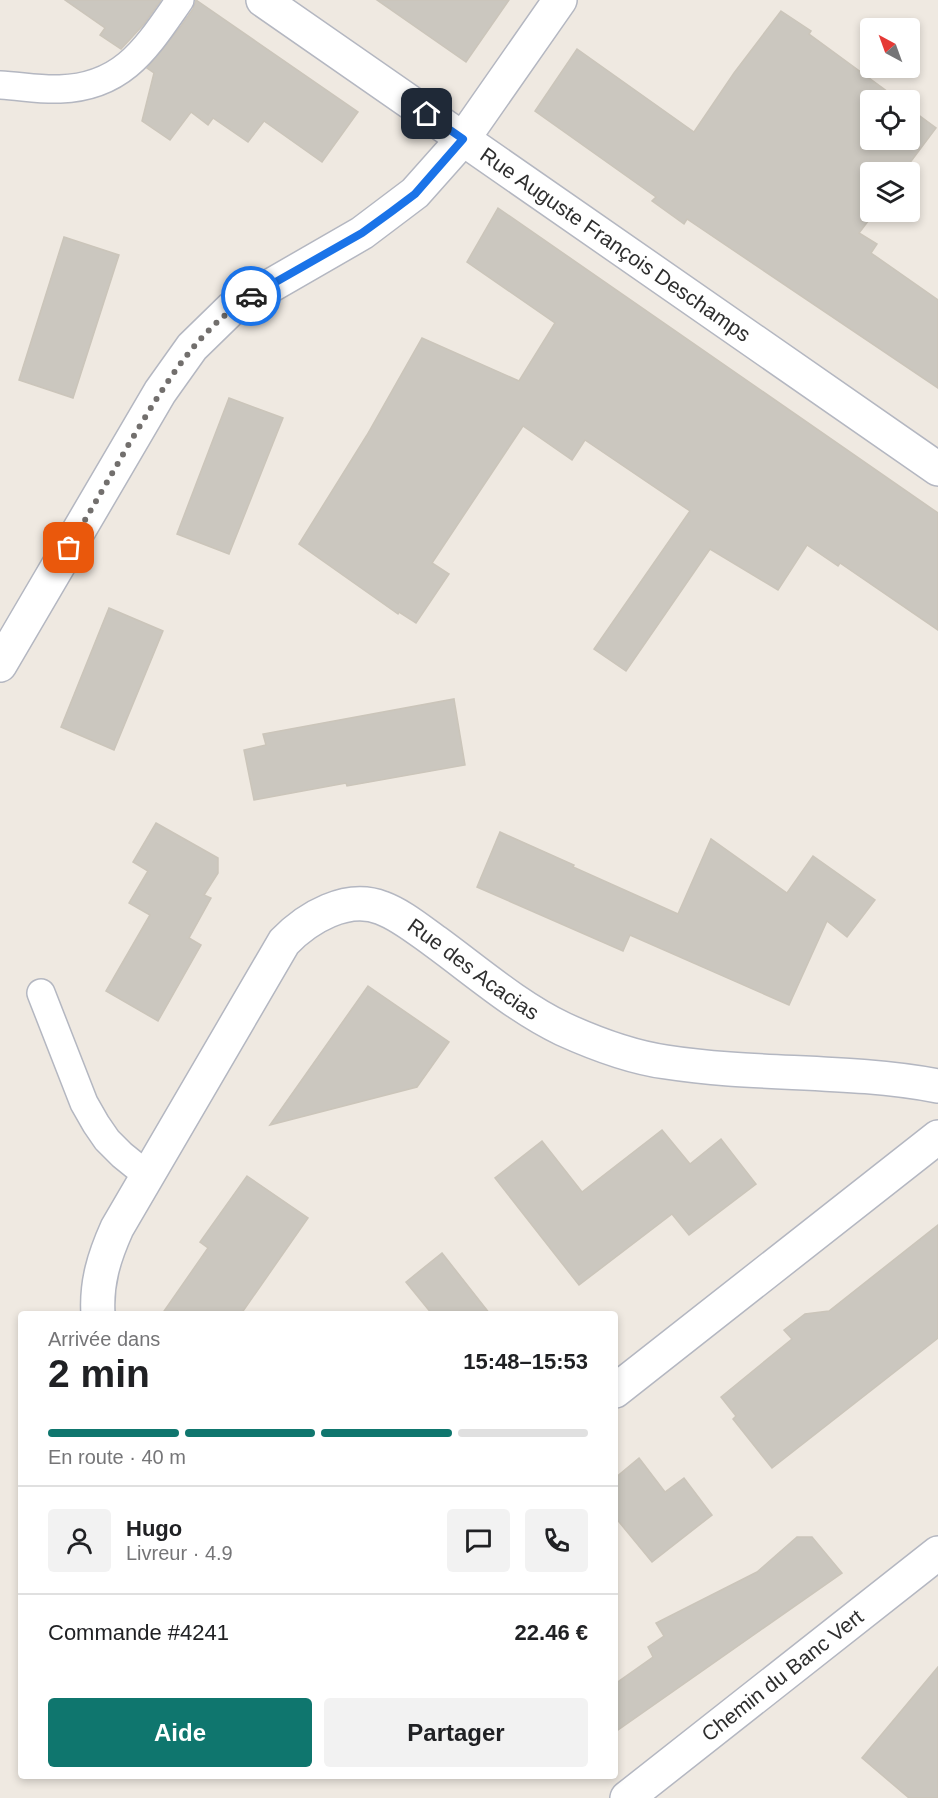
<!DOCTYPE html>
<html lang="fr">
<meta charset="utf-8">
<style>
:root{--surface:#fff;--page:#f2f2f2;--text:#202124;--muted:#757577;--line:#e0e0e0;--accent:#0f766e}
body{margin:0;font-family:Helvetica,sans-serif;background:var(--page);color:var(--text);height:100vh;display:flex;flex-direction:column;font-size:22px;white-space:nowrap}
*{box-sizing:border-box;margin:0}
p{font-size:20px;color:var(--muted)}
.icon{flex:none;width:33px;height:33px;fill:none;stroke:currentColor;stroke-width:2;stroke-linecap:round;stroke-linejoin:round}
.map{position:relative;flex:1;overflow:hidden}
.sheet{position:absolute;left:18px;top:1311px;width:600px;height:468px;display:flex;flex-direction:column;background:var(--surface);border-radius:6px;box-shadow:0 3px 9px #0003}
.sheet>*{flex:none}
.needle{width:39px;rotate:319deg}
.buttons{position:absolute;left:860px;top:18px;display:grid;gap:12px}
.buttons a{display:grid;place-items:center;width:60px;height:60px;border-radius:6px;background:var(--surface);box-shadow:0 3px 9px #0003;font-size:30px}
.pin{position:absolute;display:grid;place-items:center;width:51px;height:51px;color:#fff;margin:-26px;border-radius:12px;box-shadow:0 3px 9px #0006}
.courier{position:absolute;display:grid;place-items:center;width:60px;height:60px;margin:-30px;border:4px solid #1a73e8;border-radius:50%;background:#fff;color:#222;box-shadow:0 2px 8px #0007}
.head em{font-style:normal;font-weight:800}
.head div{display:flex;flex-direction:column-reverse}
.head{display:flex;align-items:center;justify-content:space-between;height:102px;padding:0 30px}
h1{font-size:39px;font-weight:800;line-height:45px}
.bar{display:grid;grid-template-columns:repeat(4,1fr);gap:9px 6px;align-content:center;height:72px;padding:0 30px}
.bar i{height:8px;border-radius:4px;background:var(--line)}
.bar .active{background:var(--accent)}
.bar p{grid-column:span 4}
.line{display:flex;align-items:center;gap:15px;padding:0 30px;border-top:2px solid var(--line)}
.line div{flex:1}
.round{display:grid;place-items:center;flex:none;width:63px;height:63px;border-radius:6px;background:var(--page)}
.primary-button{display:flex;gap:12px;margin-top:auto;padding:12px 30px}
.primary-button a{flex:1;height:69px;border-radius:6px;background:var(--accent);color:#fff;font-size:24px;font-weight:800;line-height:69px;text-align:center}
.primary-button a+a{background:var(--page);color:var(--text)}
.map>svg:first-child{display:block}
</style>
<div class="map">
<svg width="938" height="1798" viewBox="0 0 938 1798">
<rect width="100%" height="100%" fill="#efe9e1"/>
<g fill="#cbc7bf" stroke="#cbc5ba" stroke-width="1.5">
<path d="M65 0H161L144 24 121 49 100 35 105 28Z"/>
<path d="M196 0 358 112 322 162 264 121 248 142 213 118 208 125 191 112 170 140 142 121 154 73 147 68 181 26 193 9Z"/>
<path d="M377 0H509L466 62Z"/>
<path d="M781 11 811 31 809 34 899 100H870V140H909V108L936 128 903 172H870V212H875L859 233 877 244 871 253 938 300V388L687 219 684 224 652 201 656 197 535 111 577 49 694 132 734 73Z"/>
<path d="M498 208 938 513V630L840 563 838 566 807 545 778 590 710 549 626 671 594 649 690 511 585 440 572 460 523 426 432 563 449 574 416 623 399 612 398 614 299 544 367 435 422 338 519 381 555 323 467 262Z"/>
<path d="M64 237 119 255 73 398 19 380Z"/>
<path d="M229 398 283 418 229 554 177 534Z"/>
<path d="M109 608 163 631 114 750 61 727Z"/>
<path d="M454 699 465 765 347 786 346 783 254 800 244 750 266 745 263 734Z"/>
<path d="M156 823 218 858V873L204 895 211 898 189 938 201 945 158 1021 106 991 150 915 129 903 148 871 133 862Z"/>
<path d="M500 832 574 865 573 867 678 914 711 839 787 893 813 856 875 900 847 937 827 921 789 1005 630 935 623 951 477 887Z"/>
<path d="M368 986 449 1042 417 1087 270 1125Z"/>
<path d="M662 1130 690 1164 721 1139 756 1184 689 1235 672 1214 579 1285 495 1178 542 1141 582 1192Z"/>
<path d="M247 1176 308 1218 241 1314H162L208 1248 200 1242Z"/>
<path d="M938 1225V1338L772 1468 733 1419 736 1416 721 1397 792 1339 784 1330 805 1314 829 1311Z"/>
<path d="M442 1253 490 1314H432L406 1282Z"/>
<path d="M639 1458 665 1492 684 1478 712 1515 652 1562 615 1517V1478Z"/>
<path d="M797 1537H812L842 1573 615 1732V1684L653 1657 648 1647 664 1636 656 1623 757 1572Z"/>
<path d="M938 1667V1798H909L862 1758Z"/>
</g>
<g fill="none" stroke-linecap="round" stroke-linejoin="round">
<g stroke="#b4b7c1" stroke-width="30">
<g id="service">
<path d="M0 85C20 86 41 90 60 89 124 87 147 47 180 0"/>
<path d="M41 993 84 1103 96 1124 107 1140 122 1155 148 1176"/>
</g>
</g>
<g stroke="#b4b7c1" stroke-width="36">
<g id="minor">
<path id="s1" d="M263 0 938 469"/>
<path d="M0 665 160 392 192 347 232 308 362 233 415 193 463 139 560 0"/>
<path id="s2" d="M98 1314C96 1283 104 1257 117 1228L284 942C307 918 347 894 382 908 401 915 419 930 436 942 477 972 517 1007 563 1029 596 1044 630 1057 666 1062 756 1076 849 1069 938 1086"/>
<path d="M615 1391 938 1137"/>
<path id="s3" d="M627 1798 938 1553"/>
</g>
</g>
<use href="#service" stroke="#fff" stroke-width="27"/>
<use href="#minor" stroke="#fff" stroke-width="33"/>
</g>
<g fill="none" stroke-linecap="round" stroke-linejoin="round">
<path stroke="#726f6d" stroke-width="6" stroke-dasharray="0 10.8" d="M69 548C89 513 109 479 129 444 163 388 194 332 251 296"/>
<path stroke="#1a73e8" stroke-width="8" d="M251 296 362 233 391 212 415 194 463 139 427 114"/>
</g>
<g text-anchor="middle" stroke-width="5" stroke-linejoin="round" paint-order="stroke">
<g font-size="21" fill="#2e2e2e" stroke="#fff">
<text dy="7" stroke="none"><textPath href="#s1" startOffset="429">Rue Auguste François Deschamps</textPath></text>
<text dy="7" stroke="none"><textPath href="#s2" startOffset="640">Rue des Acacias</textPath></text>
<text dy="7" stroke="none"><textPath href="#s3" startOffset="198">Chemin du Banc Vert</textPath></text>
</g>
</g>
</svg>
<div class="buttons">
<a><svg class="needle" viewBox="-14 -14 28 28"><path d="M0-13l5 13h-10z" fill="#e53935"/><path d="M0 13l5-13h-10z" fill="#757577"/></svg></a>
<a><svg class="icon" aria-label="locate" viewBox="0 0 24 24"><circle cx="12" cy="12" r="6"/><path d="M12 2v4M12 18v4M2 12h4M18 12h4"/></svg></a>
<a><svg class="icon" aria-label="layers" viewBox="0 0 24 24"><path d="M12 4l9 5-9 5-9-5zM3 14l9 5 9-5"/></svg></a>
</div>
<div class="pin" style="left:69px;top:548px;background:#ea580c"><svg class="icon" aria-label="bag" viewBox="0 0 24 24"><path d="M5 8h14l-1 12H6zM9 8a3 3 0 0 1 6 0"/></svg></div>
<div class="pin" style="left:427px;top:114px;background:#1f2937"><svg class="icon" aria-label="home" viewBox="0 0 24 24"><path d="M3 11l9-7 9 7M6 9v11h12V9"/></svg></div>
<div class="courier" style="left:251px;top:296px"><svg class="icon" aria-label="car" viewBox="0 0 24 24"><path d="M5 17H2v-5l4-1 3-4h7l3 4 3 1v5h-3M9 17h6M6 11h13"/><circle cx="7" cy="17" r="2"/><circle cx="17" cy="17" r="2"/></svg></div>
<section class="sheet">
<div class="head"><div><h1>2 min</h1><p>Arrivée dans</p></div><em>15:48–15:53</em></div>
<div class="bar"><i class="active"></i><i class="active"></i><i class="active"></i><i></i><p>En route · 40 m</p></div>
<div class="line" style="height:108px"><a class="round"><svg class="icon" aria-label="person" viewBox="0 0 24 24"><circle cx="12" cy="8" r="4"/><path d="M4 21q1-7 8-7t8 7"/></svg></a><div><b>Hugo</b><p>Livreur · 4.9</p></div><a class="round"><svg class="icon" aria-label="chat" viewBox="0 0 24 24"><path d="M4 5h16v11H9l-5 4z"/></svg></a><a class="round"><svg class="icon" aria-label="phone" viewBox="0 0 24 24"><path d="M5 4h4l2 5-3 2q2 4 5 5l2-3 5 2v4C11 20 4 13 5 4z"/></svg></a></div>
<div class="line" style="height:78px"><div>Commande #4241</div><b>22.46 €</b></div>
<div class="primary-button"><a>Aide</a><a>Partager</a></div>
</section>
</div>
